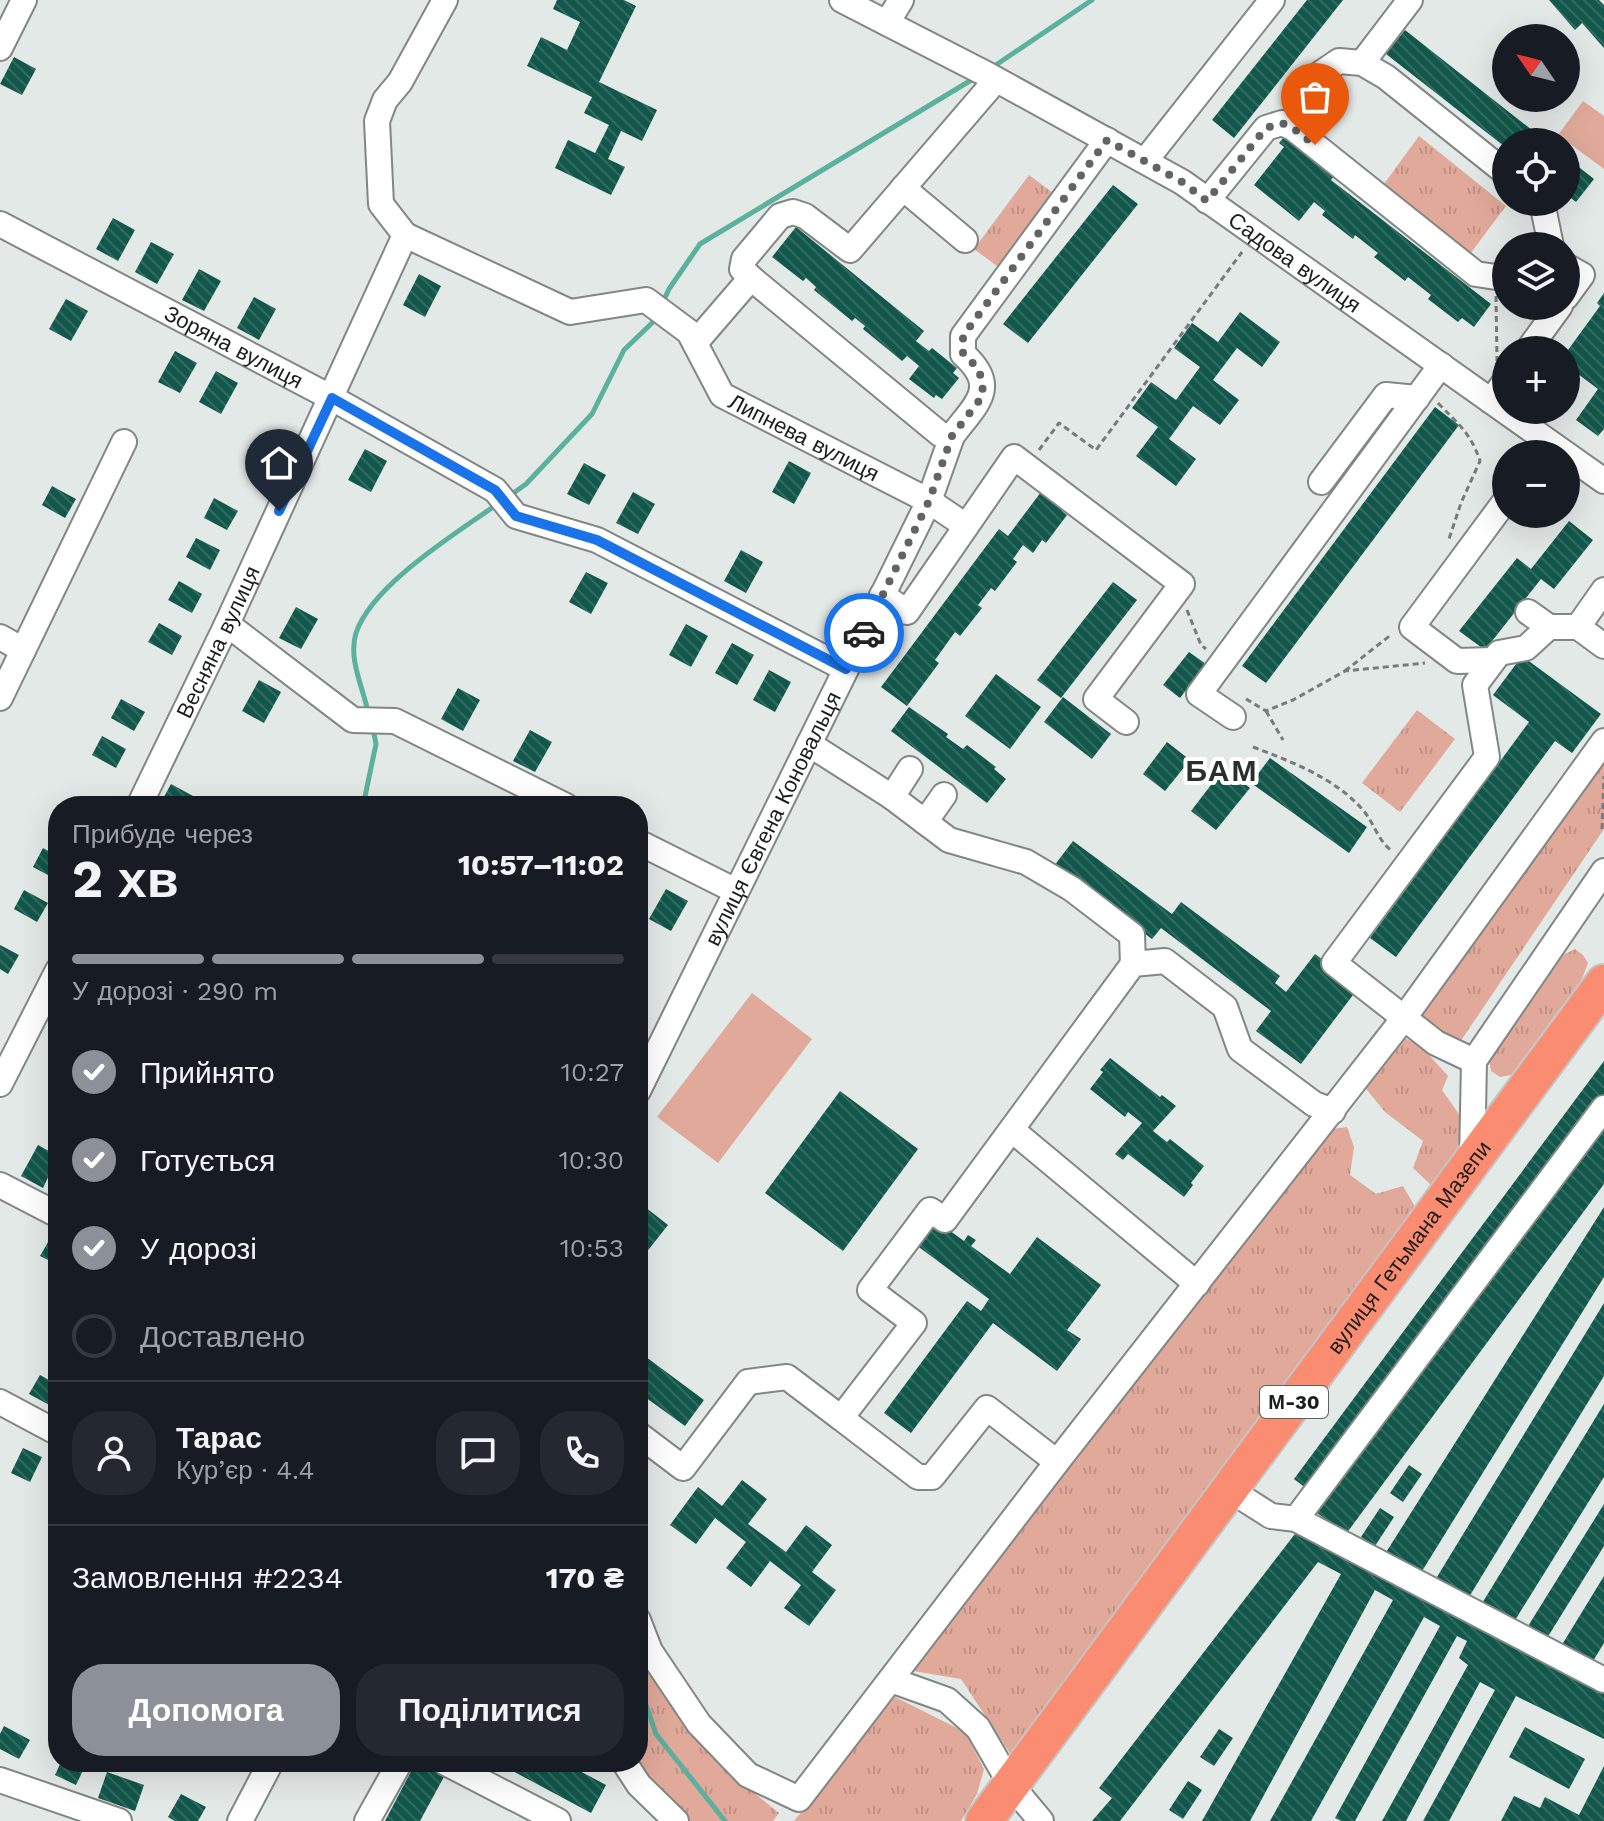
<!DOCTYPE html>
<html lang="uk">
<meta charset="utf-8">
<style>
:root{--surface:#171b24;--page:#242831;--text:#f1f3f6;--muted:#9ea1a6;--line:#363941;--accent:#8c9099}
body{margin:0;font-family:"Work Sans",sans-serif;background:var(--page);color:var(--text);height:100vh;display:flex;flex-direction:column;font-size:30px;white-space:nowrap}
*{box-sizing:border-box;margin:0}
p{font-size:26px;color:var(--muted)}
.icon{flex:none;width:44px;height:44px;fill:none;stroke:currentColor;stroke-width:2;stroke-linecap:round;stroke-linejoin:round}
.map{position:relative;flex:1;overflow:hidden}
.panel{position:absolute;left:48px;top:796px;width:600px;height:976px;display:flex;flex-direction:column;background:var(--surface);border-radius:32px;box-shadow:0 8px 32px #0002}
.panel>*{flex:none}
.needle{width:52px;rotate:305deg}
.buttons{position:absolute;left:1492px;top:24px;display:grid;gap:16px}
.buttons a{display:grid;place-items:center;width:88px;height:88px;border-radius:50%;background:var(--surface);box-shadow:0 8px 32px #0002;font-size:40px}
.pin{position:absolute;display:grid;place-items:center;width:68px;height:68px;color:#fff;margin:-82px -34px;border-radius:50% 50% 50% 0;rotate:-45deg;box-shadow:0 0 8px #0007}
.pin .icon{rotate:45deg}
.courier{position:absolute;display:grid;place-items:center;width:80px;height:80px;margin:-40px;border:6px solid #1a73e8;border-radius:50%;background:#fff;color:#222;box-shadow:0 2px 10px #0007}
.overview em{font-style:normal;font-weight:700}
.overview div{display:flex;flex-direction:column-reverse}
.overview{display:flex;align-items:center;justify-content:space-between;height:136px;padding:0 24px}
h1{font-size:52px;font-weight:700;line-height:60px}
.bar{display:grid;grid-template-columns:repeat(4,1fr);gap:12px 8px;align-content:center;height:96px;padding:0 24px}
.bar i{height:10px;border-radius:6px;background:var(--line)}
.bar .on{background:var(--accent)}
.bar p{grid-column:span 4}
.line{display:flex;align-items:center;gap:20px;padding:0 24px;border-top:2px solid var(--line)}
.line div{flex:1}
.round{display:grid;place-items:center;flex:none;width:84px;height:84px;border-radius:32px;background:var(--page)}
ol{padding:0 24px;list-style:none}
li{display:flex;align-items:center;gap:24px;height:88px}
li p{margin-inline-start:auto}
li .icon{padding:8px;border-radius:50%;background:var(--accent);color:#fff;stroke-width:4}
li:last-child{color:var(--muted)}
li i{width:44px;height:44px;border:4px solid var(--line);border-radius:50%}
.primary-button{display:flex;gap:16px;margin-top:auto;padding:16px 24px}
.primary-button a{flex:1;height:92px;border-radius:32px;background:var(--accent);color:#fff;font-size:32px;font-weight:700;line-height:92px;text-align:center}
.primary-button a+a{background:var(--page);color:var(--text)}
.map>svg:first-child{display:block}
</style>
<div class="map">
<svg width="1604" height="1821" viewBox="0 0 1604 1821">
<defs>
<pattern id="grass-tufts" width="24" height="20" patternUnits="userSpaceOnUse" patternTransform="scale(2)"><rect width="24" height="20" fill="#e0a99a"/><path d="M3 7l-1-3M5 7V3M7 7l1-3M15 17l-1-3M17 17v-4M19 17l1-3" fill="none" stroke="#c09184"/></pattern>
<pattern id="building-back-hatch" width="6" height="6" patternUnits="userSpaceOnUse" patternTransform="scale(2)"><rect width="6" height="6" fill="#12574b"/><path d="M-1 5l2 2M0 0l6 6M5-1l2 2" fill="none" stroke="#346b61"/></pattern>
</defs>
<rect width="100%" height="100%" fill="#e3e9e7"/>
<g fill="url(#grass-tufts)">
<path d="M1419 136 1506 206 1470 254 1384 184Z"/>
<path d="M1029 175 1061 199 1005 272 974 249Z"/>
<path d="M1417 710 1455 739 1400 812 1362 783Z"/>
<path d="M1604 757V829L1460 1042 1426 1027 1420 1008Z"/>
<path d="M1575 949 1583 955 1588 963 1582 979 1511 1075 1500 1077 1491 1071 1489 1059 1563 955Z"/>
<path d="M1401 1036 1422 1047 1448 1076 1442 1090 1463 1120 1456 1155 1432 1186 1413 1168 1423 1141 1385 1112 1363 1085Z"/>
<path d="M1347 1127 1354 1147 1350 1175 1376 1194 1403 1186 1417 1210 1013 1758 961 1679 913 1671 1331 1129Z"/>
<path d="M638 1635 676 1706 725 1769 779 1813 773 1821H688L638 1770Z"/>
<path d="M895 1697 965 1732 984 1769 977 1794 961 1821H794Z"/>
</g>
<g fill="#e0a99a">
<path d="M1583 101 1604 116V169L1558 135Z"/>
<path d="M752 993 812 1039 718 1163 657 1117Z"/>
</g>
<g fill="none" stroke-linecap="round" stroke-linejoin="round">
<g stroke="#5cb09e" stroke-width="5">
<path d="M990 69 1092 0"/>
<path d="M663 302 669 289 700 244 978 76"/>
<path d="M508 497 526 484 592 414 624 350 654 321 657 315"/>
<path d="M368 712C363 687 348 659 356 633 372 585 455 534 496 505"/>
<path d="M363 806 376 744 373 729"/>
<path d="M638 1681 656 1734 725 1821"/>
</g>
</g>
<g fill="url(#building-back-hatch)">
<path d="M557 0H624L636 6 599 82 657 110 642 141 621 131 608 159 625 167 611 195 555 168 568 140 595 153 609 125 584 113 592 97 527 66 541 37 567 50 580 22 553 9Z"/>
<path d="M1307 0H1343L1234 138 1212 120Z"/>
<path d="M1549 0H1599L1604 5V48L1582 23 1575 30Z"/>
<path d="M1405 30 1547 142H1506V147L1500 143 1386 54Z"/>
<path d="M14 57 36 69 22 95 0 84Z"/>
<path d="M1289 131 1339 170 1331 180 1491 304 1474 327 1462 318 1458 322 1428 299 1431 295 1408 277 1405 281 1374 257 1378 253 1355 235 1353 239 1322 215 1325 211 1314 202 1299 221 1254 185 1284 147 1279 143Z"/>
<path d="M1566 157 1594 179 1576 202 1566 194Z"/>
<path d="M1113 185 1138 204 1028 343 1003 324Z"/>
<path d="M113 218 135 230 118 261 96 249Z"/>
<path d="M796 227 924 331 916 341 929 351 932 348 957 368 953 373 959 378 942 399 936 395 934 398 909 379 919 366 907 356 902 361 863 329 865 326 855 318 852 321 814 290 816 287 806 278 803 281 772 257Z"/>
<path d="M151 242 174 254 157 284 135 272Z"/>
<path d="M199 269 221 281 204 311 182 300Z"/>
<path d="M419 274 441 286 425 317 403 305Z"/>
<path d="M1604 293V429L1598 436 1576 420 1598 389 1566 365V348L1568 350 1600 306 1597 303Z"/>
<path d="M254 297 276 309 259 340 237 328Z"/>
<path d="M66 299 88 311 71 341 49 329Z"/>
<path d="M1240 312 1280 342 1262 367 1237 348 1213 380 1239 400 1220 425 1193 406 1169 439 1196 459 1176 486 1136 456 1158 427 1132 408 1151 382 1176 400 1200 367 1174 348 1192 323 1218 342Z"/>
<path d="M175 351 197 363 180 393 158 382Z"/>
<path d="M216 371 238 383 221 414 199 402Z"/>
<path d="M1435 407 1459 425 1266 683 1242 666Z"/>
<path d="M365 449 387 461 371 492 348 480Z"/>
<path d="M789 461 811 473 794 504 772 492Z"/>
<path d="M584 463 606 475 589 505 567 494Z"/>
<path d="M1047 484 1070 501 1062 511 1067 515 1046 543 1042 540 1033 553 1023 545 1013 559 1017 562 995 591 991 588 978 605 982 608 960 636 955 632 935 660 939 663 907 706 881 687 999 529 1008 536Z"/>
<path d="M52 486 76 499 65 518 42 505Z"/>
<path d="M633 492 655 504 638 534 616 523Z"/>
<path d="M214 498 238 511 227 530 204 518Z"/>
<path d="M1569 521 1593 540 1554 589 1541 579 1485 650 1459 631 1517 558 1531 569Z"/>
<path d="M196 538 220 550 210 570 186 557Z"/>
<path d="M741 550 763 562 746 593 724 581Z"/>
<path d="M586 572 608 583 591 614 569 602Z"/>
<path d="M179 581 202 594 192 613 168 600Z"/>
<path d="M1113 582 1137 600 1061 698 1037 680Z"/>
<path d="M296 607 318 619 301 649 279 638Z"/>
<path d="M159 623 182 636 172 655 148 642Z"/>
<path d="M686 624 708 636 691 667 669 655Z"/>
<path d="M732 643 754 655 737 685 715 673Z"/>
<path d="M1189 652 1206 664 1180 698 1163 685Z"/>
<path d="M1522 656 1601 714 1572 753 1555 741 1396 957 1370 938 1529 722 1493 695Z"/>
<path d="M769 670 791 682 775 712 753 700Z"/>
<path d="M996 674 1041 707 1010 749 965 716Z"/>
<path d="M259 680 281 692 264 723 242 711Z"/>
<path d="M458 688 480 700 463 731 441 719Z"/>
<path d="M1063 697 1111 734 1092 759 1044 722Z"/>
<path d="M121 699 145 712 134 731 111 718Z"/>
<path d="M909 707 948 734 946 737 963 749 967 745 996 767 994 769 1006 779 987 803 891 731Z"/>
<path d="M530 730 552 742 535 772 513 761Z"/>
<path d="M102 736 126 749 116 768 92 755Z"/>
<path d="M1167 742 1190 760 1165 791 1143 774Z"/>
<path d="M1270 758 1367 827 1349 853 1251 783Z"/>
<path d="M1224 768 1250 788 1216 830 1191 811Z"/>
<path d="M171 784 193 796 188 806H159Z"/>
<path d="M1073 841 1172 914 1181 902 1280 976 1275 983 1286 992 1315 954 1359 987 1301 1064 1256 1031 1271 1011 1161 928 1152 939 1054 866Z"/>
<path d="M43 848 58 856 57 880 33 867Z"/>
<path d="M666 889 688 901 671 931 649 919Z"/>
<path d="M24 890 48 903 37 922 14 909Z"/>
<path d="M0 945 19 955 8 974 0 969Z"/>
<path d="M1110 1058 1160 1097 1162 1095 1176 1106 1153 1131 1167 1142 1170 1139 1204 1166 1191 1183 1193 1185 1184 1197 1128 1154 1123 1160 1115 1154 1142 1123 1128 1112 1125 1117 1090 1089 1103 1072 1100 1070Z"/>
<path d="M1604 1061V1095L1311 1492 1294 1479Z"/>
<path d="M840 1091 918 1149 843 1251 765 1193Z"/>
<path d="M1604 1118V1184L1346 1534 1313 1510Z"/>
<path d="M38 1145 58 1156 43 1188 21 1176Z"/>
<path d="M645 1207 668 1225 638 1263V1217Z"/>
<path d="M1604 1207V1277L1419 1576 1385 1554Z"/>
<path d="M931 1217 964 1241 968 1235 976 1240 971 1246 1010 1274 1037 1237 1101 1285 1067 1330 1081 1339 1057 1371 993 1323 911 1433 884 1413 967 1301 981 1311 989 1299 912 1242Z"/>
<path d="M51 1237 58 1240V1265L40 1256Z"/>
<path d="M1604 1303V1376L1469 1597 1437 1577Z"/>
<path d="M638 1351 704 1400 685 1426 638 1392Z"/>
<path d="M40 1375 58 1385V1398L53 1407 29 1394Z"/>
<path d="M1604 1404V1477L1512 1625 1481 1605Z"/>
<path d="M23 1448 42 1457 30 1482 11 1473Z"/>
<path d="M1409 1465 1422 1474 1403 1502 1390 1493Z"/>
<path d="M742 1480 767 1499 748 1524 786 1552 806 1525 832 1545 812 1572 836 1590 809 1626 784 1608 801 1585 770 1561 751 1587 726 1568 746 1542 715 1518 696 1544 670 1525 698 1487 722 1506Z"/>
<path d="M1604 1504V1546L1544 1643 1525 1631Z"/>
<path d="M1380 1508 1394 1517 1375 1546 1361 1537Z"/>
<path d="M1298 1530 1604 1687V1739L1516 1696 1449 1821H1423L1495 1690 1480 1682 1406 1821H1382L1468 1665 1459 1658 1467 1641 1457 1636 1355 1821H1341L1335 1818 1440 1626 1424 1617 1311 1821H1270L1393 1600 1375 1590 1250 1821H1202L1341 1574 1318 1562 1120 1821H1092L1112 1798 1099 1788Z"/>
<path d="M1604 1576V1643L1590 1666 1560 1648Z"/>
<path d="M4 1726 30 1740 19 1759 0 1749V1734Z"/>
<path d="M1525 1727 1585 1759 1569 1789 1509 1757Z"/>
<path d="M1219 1729 1233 1738 1214 1766 1200 1757Z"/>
<path d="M61 1762H87L76 1785 55 1775Z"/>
<path d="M416 1762 430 1764 431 1762H446V1773L420 1821H385Z"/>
<path d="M496 1762H563L606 1785 591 1813Z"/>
<path d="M1604 1766V1821H1501L1514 1796 1540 1808 1545 1797 1579 1815Z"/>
<path d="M107 1772 144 1785 135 1811 98 1798Z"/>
<path d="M1188 1781 1202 1790 1183 1819 1169 1810Z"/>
<path d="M181 1794 206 1807 198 1821H175L168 1817Z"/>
</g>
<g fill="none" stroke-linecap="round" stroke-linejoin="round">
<g stroke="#818785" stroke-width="28">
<g id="minor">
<path id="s1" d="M842 0 990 76 1182 182 1604 481"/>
<path d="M887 23 901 0"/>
<path d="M0 48 24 0"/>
<path d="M1362 63 1410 0"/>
<path d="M1293 128 1302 96 1314 78 1339 61 1362 63 1386 77 1506 173"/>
<path d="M1145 161 1272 0"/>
<path d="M903 188 965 240"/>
<path d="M1207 201 1266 128 1282 123 1293 128 1476 274 1496 277 1506 272"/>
<path d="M1542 202 1551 246"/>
<path id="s2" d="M0 224 332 398 495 490 516 516 597 540 846 669"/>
<path id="s3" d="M405 235 570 312 646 300 689 332 722 395 929 501 966 526"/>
<path d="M1566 266 1582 275 1566 297"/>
<path d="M751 278 940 434 952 436C976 404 1000 387 963 354V336L1107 140"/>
<path d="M695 343 751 278 742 269 744 259 780 216 793 212 805 216 850 250 996 80"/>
<path d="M1528 350 1560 306"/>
<path d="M1491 401 1506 380"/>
<path d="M1321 482 1386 395 1417 398"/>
<path d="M1604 590 1578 627 1604 646"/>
<path d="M882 595 907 612 1014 457 1182 584 1096 699 1126 722"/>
<path d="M1528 612 1549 627"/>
<path d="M227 624 353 720 395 721 566 806"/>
<path d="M0 637 23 650"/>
<path d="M1493 660 1457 661 1412 627 1506 500"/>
<path d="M0 698 124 442"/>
<path d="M1233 717 1199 694 1441 365"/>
<path d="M809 744 892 797 949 840 1026 862 1072 889 1132 935 1133 964"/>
<path d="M892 797 910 769"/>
<path id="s4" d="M139 806 227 624 405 235 381 204 377 121 385 100 400 82 445 0"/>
<path d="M925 822 944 795"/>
<path d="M638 842 736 891"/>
<path d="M1474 1061 1436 1043 1334 963 1487 757 1475 685 1499 653 1526 648 1549 627H1578"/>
<path d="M0 1084 58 970"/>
<path id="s5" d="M638 1091 929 501 952 436"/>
<path d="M1012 1130 1197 1284"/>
<path d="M1472 1161 1474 1061 1604 871"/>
<path d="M0 1185 58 1215"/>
<path d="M0 1402 58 1433"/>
<path d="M841 1418 918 1477H932L987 1408 1057 1462"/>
<path d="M638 1434 683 1468 748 1382 787 1377 841 1418 914 1323 870 1290 930 1210 945 1220 1133 964 1165 961 1225 1007 1240 1049 1314 1104 1333 1111"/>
<path d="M1230 1490 1271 1516 1296 1519 1604 1680"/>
<path d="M1296 1519 1604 1108"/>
<path d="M638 1620 650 1651 699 1724 748 1775 799 1799 1057 1462 1404 1018 1604 741"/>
<path d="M891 1680 947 1700 978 1728 1011 1785 1041 1821"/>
<path d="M624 1762 639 1785 676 1821"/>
<path d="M446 1763 558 1821"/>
<path d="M0 1780 119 1821"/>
<path d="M240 1821 271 1762"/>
<path d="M367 1821 400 1762"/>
</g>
</g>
<g stroke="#c4c4c4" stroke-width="40">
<g id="highway">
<path id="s6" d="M984 1821 1604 983"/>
</g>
</g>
<g stroke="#777b7a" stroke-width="3" stroke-dasharray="6 4" stroke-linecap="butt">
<path d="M1496 296 1497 361"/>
<path d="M1438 403C1457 423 1471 433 1480 461L1461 503 1448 542"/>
<path d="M1039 450 1059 423 1096 450 1242 252"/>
<path d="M1187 610 1201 645 1206 649"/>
<path d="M1345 671 1392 634"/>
<path d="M1246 699 1266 711 1293 700 1345 671 1425 663"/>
<path d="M1266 711 1283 740"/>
<path d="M1253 747C1292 762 1335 778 1363 810 1374 823 1378 841 1392 851"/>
<path d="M1602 829 1604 776"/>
</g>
<use href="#minor" stroke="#fff" stroke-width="24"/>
<use href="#highway" stroke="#fa8d71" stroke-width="36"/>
</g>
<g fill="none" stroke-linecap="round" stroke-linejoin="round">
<path stroke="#616463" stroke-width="8" stroke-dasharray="0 14.4" d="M864 633 929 501 952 436 982 397 983 382 977 367 963 354V336L1107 140 1182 182 1207 201 1266 128 1282 123 1293 128 1315 145"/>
<path stroke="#1a73e8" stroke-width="10" d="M279 511 332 398 495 490 516 516 597 540 846 669 864 633"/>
</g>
<g text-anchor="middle" stroke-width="8" stroke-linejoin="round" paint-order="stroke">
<rect fill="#fff" stroke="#5f6160" stroke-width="2" x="1260" y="1386" width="68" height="32" rx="6"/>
<g font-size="20" font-weight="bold" fill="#1b1d1c">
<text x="1294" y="1409">М-30</text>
</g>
<g font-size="22" fill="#1b1d1c" stroke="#fff">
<text dy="8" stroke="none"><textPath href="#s1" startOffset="524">Садова вулиця</textPath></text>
<text dy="8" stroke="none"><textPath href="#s2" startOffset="264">Зоряна вулиця</textPath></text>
<text dy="8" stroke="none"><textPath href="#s3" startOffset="476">Липнева вулиця</textPath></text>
<text dy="8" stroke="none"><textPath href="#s4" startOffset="182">Весняна вулиця</textPath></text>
<text dy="8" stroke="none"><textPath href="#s5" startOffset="304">вулиця Євгена Коновальця</textPath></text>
<text dy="8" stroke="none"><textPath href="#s6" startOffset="714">вулиця Гетьмана Мазепи</textPath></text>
</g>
<g font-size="30" font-weight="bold" letter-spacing="2" fill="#2a2f2e" stroke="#fff">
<text x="1222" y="781">БАМ</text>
</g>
</g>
</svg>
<div class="buttons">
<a><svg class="needle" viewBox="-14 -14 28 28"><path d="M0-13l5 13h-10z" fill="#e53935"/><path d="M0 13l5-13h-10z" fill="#9ea1a6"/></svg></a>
<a><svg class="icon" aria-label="locate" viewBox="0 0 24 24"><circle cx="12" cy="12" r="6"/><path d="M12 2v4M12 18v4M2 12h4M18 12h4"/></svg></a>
<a><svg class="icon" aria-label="layers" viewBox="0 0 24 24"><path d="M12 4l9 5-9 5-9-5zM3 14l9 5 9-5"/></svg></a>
<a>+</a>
<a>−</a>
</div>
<div class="pin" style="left:1315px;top:145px;background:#ea580c"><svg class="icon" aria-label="bag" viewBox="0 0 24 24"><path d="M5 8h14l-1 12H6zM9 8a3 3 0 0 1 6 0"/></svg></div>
<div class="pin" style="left:279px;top:511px;background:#1f2937"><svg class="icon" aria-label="home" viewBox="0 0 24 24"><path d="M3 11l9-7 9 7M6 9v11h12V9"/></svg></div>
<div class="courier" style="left:864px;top:633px"><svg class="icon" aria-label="car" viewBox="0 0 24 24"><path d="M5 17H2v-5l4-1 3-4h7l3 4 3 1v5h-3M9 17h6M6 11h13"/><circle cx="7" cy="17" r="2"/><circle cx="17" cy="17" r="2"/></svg></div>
<section class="panel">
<div class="overview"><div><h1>2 хв</h1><p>Прибуде через</p></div><em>10:57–11:02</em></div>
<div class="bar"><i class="on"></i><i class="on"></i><i class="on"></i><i></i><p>У дорозі · 290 m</p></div>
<ol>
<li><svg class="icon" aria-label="check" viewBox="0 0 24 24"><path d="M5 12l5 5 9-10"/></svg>Прийнято<p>10:27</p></li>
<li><svg class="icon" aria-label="check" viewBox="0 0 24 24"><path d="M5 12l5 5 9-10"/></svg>Готується<p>10:30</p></li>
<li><svg class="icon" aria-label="check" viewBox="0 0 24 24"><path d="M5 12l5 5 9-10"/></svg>У дорозі<p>10:53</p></li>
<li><i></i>Доставлено</li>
</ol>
<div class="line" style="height:144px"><a class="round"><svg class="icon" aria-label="person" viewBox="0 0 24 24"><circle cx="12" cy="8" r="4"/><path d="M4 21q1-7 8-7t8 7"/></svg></a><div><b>Тарас</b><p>Кур’єр · 4.4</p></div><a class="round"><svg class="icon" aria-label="chat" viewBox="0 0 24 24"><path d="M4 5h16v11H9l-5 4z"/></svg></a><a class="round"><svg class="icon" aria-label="phone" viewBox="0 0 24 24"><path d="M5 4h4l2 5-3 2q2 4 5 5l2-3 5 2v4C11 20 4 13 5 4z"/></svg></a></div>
<div class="line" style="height:104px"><div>Замовлення #2234</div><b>170 ₴</b></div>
<div class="primary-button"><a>Допомога</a><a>Поділитися</a></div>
</section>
</div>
